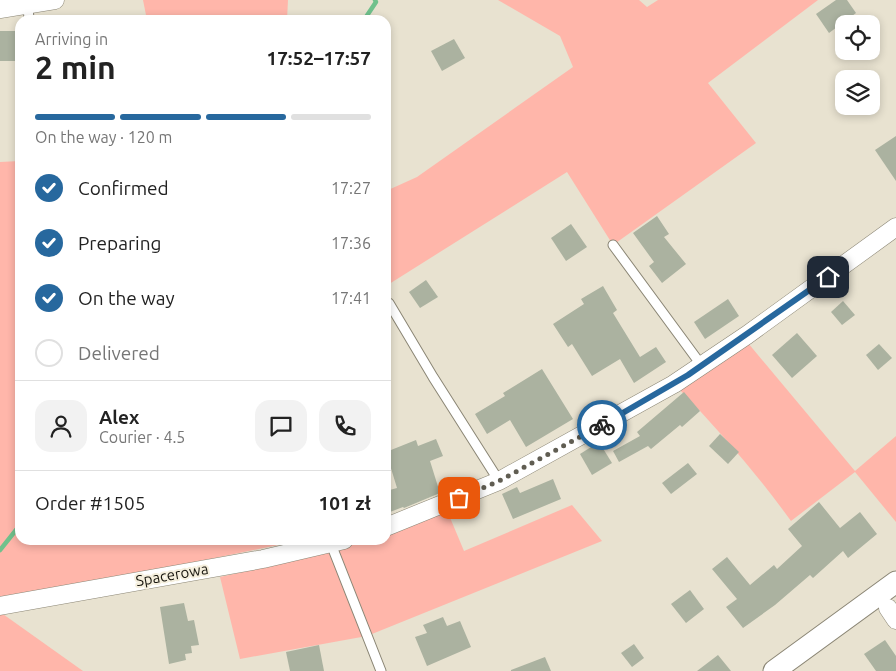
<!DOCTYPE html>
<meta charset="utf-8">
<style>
:root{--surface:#fff;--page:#f2f2f2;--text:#222;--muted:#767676;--line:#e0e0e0;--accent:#27689e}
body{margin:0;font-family:Ubuntu,sans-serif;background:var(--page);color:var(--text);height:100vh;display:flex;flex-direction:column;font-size:19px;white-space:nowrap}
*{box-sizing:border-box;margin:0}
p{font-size:16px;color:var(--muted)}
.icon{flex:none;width:28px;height:28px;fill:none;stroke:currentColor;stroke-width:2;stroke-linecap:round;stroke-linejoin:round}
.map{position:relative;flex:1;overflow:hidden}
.sheet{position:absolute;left:15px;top:15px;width:376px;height:530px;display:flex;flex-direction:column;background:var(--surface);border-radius:15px;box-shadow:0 2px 8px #0003}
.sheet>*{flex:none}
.tools{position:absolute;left:835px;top:15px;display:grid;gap:10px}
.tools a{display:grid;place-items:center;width:45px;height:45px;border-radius:10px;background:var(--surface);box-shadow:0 2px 8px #0003;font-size:25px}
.pin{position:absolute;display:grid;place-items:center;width:42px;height:42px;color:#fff;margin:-21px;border-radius:10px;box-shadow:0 2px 8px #0006}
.courier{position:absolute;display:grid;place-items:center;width:50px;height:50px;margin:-25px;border:4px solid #27689e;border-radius:50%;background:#fff;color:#222;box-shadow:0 1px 6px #0007}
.summary em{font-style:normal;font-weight:600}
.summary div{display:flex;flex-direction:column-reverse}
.summary{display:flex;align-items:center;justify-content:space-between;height:85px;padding:0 20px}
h1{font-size:32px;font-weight:600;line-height:38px}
.bar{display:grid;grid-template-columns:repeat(4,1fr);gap:8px 5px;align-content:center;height:60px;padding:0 20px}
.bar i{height:6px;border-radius:4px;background:var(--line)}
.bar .active{background:var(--accent)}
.bar p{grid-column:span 4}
.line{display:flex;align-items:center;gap:12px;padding:0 20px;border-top:1px solid var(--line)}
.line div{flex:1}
.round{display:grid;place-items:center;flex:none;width:52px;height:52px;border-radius:15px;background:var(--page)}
ol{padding:0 20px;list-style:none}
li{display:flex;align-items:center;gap:15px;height:55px}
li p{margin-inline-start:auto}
li .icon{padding:5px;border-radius:50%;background:var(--accent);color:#fff;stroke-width:4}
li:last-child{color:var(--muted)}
li i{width:28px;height:28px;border:2px solid var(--line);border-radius:50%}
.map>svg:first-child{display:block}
</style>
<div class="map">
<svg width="896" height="671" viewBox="0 0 896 671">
<rect width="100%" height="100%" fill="#e8e2d0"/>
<g fill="#ffb6aa">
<path d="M143 0H288L287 20H147Z"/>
<path d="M498 0H639L647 7 658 0H818L708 83 756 143 613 245 567 172 386 286V191L417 177 573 67 560 36Z"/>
<path d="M20 161V540H282L283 544 0 602V162Z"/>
<path d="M748 343 855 471 896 436V522L855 472 791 521C757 474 719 430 678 388Z"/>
<path d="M572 505 602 541 367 636 240 659 220 577 324 554 361 540H386V531L446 508 464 551Z"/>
<path d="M0 612 83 671H0Z"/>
</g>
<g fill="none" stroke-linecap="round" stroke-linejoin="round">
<g stroke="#70c18c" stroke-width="4.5">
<path d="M364 20 376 2 375 0"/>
<path d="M0 550 20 525"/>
</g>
</g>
<g fill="#abb2a0">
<path d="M836 0H847L856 13 829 33 816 14Z"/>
<rect x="0" y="31" width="15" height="30"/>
<path d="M454 39 465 58 442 71 431 51Z"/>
<path d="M896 136V181L875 150Z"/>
<path d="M657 216 669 234 664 237 686 264 662 283 649 266 654 262 633 233Z"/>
<path d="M571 224 587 247 566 261 551 238Z"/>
<path d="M426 280 438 297 420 308 409 292Z"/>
<path d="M603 286 617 310 613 313 640 357 656 347 666 362 634 383 620 359 592 376 572 344 568 347 553 324 584 304 581 299Z"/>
<path d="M728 299 739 316 705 339 694 322Z"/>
<path d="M843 301 855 315 842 325 831 312Z"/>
<path d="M797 333 817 356 792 378 772 355Z"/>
<path d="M879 344 892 358 878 370 866 355Z"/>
<path d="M542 369 573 419 526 447 510 420 487 434 475 414 505 396 503 393Z"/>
<path d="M684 392 700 411 682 427 680 425 651 449 648 446 619 462 613 451 640 436 637 432Z"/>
<path d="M720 434 739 452 728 464 709 446Z"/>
<path d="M436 439 443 456 430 461 440 493 404 508 403 507 390 512 386 501V491L397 488 386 452 416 440 418 446Z"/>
<path d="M599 442 612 463 592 475 580 454Z"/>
<path d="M688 463 697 474 671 494 662 483Z"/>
<path d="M553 479 561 499 513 519 502 494 517 487 520 493Z"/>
<path d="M819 502 840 528 860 512 877 534 848 558 843 551 813 578 810 575 775 605 743 628 726 607 737 599 712 569 727 557 750 585 774 565 777 569 802 546 788 529Z"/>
<path d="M690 590 704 609 686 623 671 604Z"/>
<path d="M184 603 188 621 194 620 199 645 191 646 192 653 185 654 186 660 169 664 160 607Z"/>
<path d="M443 617 447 626 460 621 471 647 427 666 415 637 427 633 423 625Z"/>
<path d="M885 640 896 656V671H876L864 654Z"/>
<path d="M634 644 644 658 632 667 621 653Z"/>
<path d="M319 645 324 671H290L286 652Z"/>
<path d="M718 655 731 671H697Z"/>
<path d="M545 657 551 671H511V670Z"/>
</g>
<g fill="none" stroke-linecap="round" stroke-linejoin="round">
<g stroke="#8b8675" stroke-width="11">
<g id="service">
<path d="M28 5 29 20"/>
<path d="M613 245 702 366"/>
<path d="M389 303 433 377 499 481"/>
<path d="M331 544 381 671"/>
</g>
</g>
<g stroke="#8b8675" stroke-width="19">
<g id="minor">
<path d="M0 9 55 0"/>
<path d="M386 527 499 481 674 384 747 335 896 227"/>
<path d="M0 606 263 559 344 540"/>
<path d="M888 608 896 620"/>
</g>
</g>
<g stroke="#8b8675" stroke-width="23">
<path id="tertiary" d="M774 671 896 582"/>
</g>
<use href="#service" stroke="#fff" stroke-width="9"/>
<use href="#minor" stroke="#fff" stroke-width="18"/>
<use href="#tertiary" stroke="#fff" stroke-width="21"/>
</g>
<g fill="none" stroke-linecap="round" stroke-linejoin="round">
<path stroke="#605d52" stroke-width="5" stroke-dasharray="0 9" d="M459 498 499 481 602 425"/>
<path stroke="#27689e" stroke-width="6" d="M602 425 688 375 828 277"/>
</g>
<g text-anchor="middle" stroke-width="4" stroke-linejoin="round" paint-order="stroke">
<g font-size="15" fill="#17150e" stroke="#f5efdd">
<text transform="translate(172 575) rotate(-10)" y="5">Spacerowa</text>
</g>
</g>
</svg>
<div class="tools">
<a><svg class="icon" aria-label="locate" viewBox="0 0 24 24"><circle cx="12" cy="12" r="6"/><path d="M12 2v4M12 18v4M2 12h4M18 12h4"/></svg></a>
<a><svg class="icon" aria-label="layers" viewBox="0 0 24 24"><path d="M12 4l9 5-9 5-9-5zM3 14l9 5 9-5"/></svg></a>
</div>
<div class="pin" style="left:459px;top:498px;background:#ea580c"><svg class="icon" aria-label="bag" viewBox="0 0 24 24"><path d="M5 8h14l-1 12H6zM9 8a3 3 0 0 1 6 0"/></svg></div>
<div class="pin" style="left:828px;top:277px;background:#1f2937"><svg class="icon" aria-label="home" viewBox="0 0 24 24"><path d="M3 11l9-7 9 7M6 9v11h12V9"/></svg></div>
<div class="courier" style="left:602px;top:425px"><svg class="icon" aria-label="bike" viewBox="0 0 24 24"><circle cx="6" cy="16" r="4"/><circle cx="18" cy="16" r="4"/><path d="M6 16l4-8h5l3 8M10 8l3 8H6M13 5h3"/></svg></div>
<section class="sheet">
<div class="summary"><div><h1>2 min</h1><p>Arriving in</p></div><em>17:52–17:57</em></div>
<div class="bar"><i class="active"></i><i class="active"></i><i class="active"></i><i></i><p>On the way · 120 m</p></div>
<ol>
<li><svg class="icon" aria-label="check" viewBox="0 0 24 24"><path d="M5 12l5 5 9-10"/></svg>Confirmed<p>17:27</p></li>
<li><svg class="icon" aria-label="check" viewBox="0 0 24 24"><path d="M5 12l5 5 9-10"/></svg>Preparing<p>17:36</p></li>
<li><svg class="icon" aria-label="check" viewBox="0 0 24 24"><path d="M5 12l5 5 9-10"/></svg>On the way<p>17:41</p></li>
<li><i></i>Delivered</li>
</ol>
<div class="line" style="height:90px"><a class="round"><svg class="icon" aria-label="person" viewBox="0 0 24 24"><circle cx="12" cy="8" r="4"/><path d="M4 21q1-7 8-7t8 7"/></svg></a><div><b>Alex</b><p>Courier · 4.5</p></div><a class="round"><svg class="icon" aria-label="chat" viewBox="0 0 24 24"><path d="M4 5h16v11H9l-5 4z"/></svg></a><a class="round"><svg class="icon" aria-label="phone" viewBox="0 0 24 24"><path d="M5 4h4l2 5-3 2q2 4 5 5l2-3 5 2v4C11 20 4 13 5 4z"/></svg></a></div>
<div class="line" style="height:65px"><div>Order #1505</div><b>101 zł</b></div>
</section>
</div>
